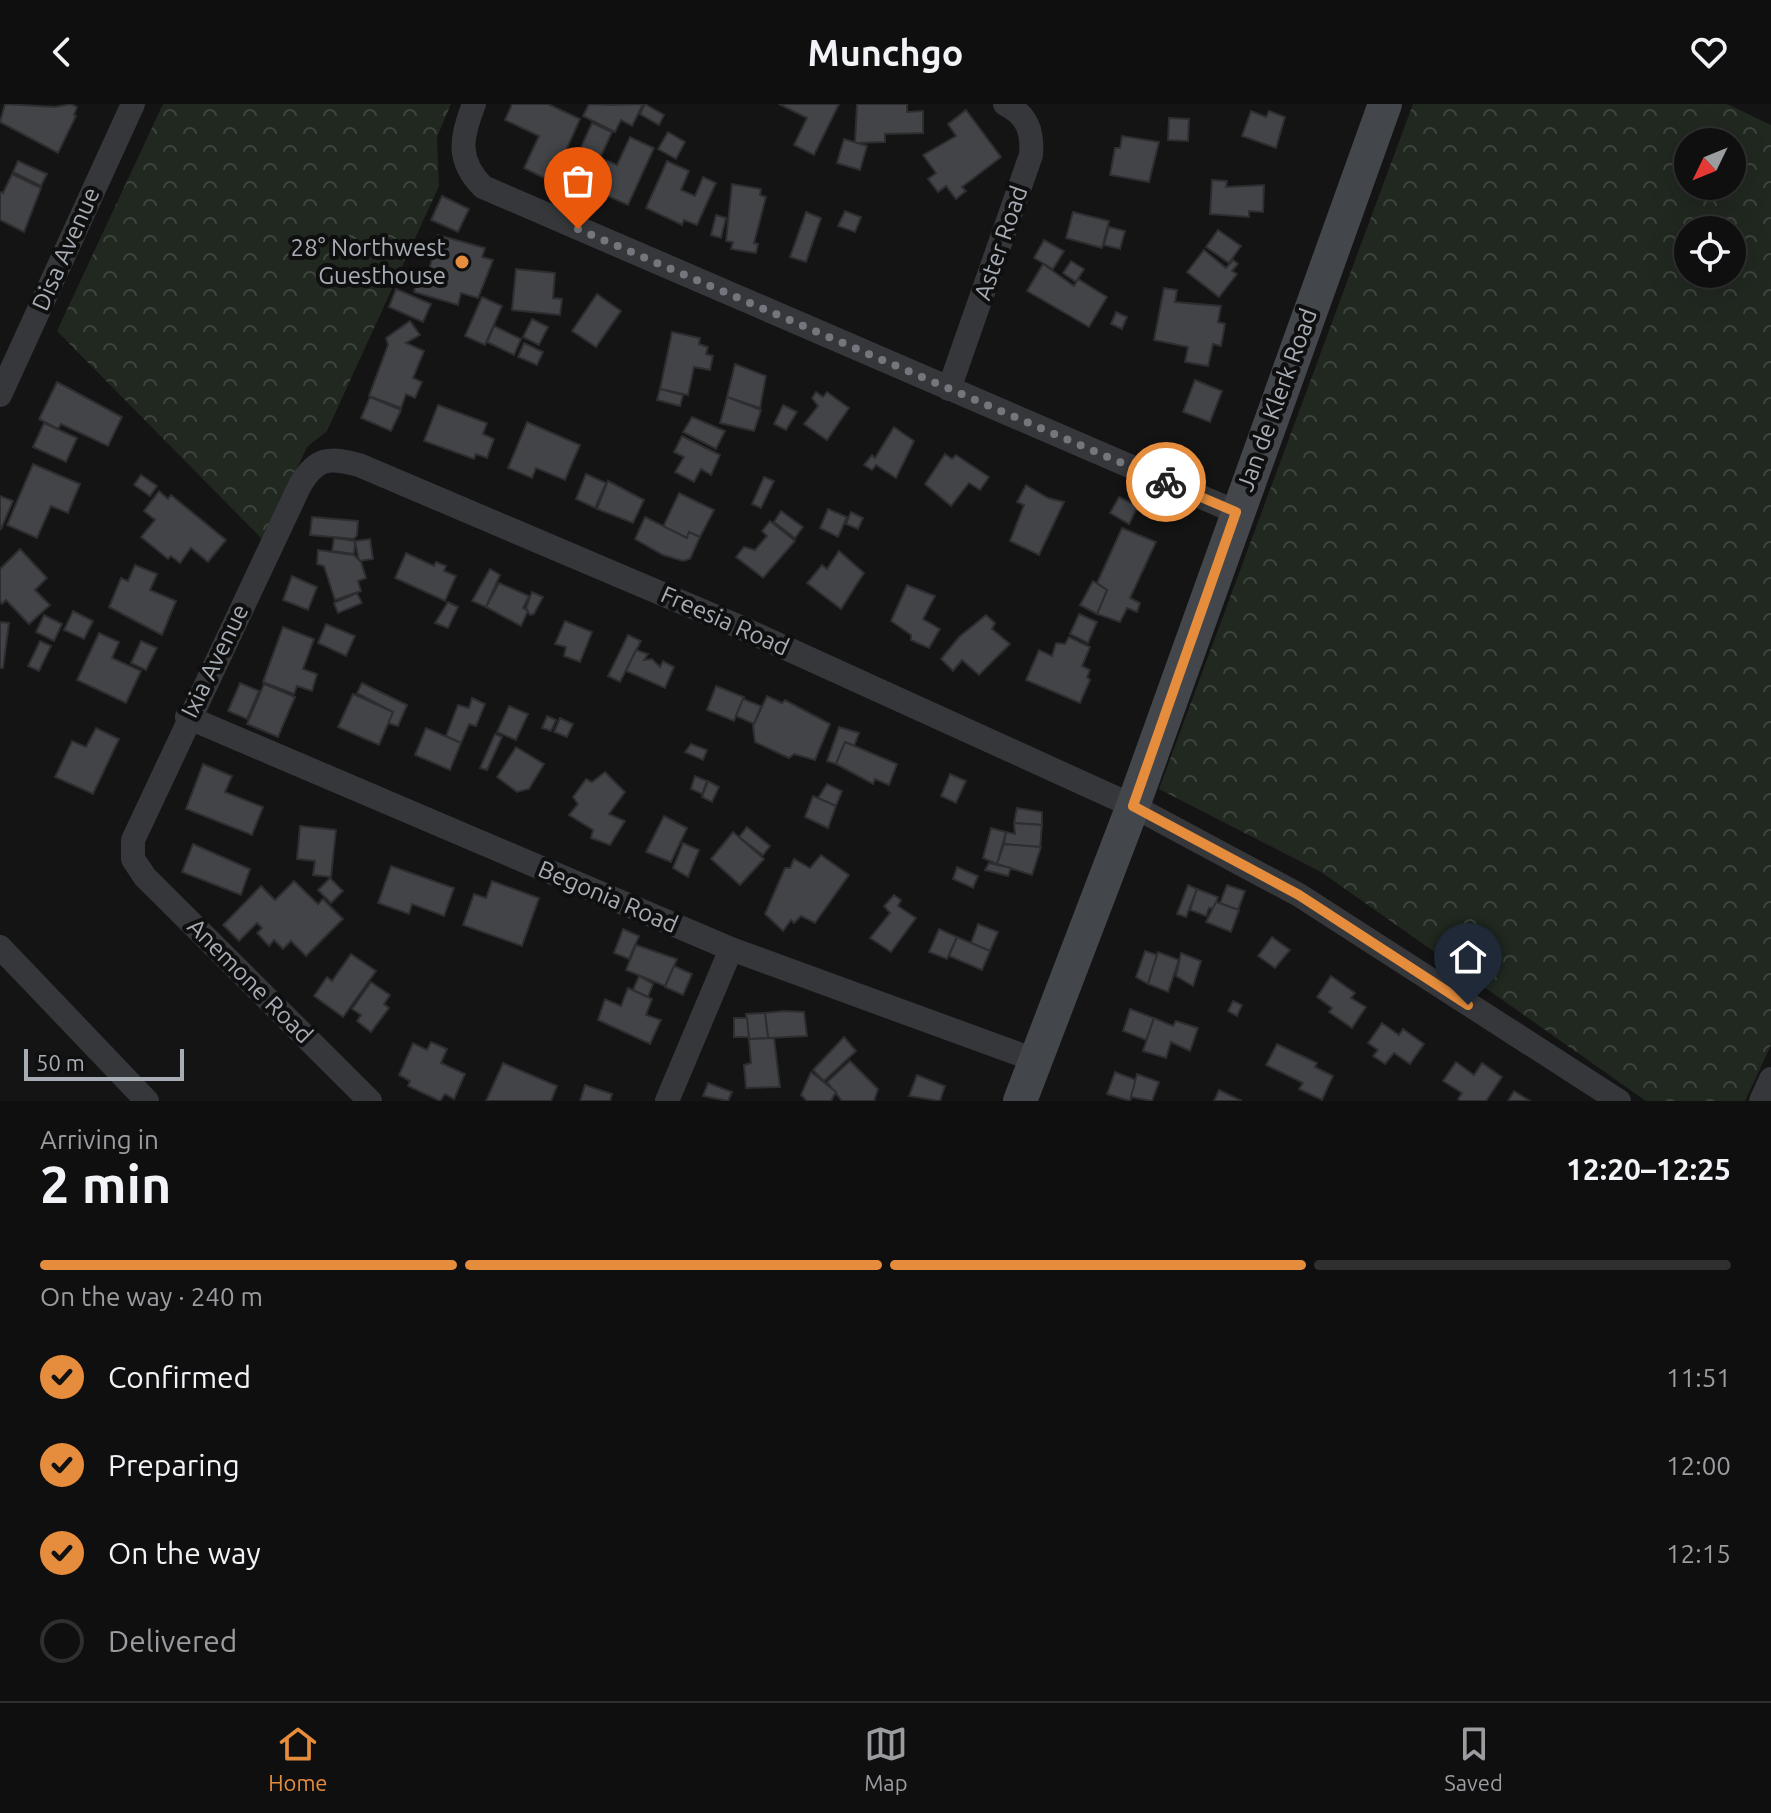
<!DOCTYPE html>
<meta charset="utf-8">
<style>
:root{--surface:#0f0f10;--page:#181819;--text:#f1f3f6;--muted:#9b9c9f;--line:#2f2f30;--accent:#e58d3c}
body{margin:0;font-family:Ubuntu,sans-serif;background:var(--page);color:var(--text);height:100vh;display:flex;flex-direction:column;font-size:30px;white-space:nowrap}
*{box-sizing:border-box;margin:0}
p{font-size:26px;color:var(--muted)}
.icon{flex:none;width:44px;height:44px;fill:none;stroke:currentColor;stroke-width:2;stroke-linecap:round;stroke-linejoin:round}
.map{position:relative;height:997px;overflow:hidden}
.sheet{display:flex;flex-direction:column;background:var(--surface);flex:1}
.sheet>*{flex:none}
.needle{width:52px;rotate:227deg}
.tools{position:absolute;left:1674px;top:24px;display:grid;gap:16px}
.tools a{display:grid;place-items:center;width:72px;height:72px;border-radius:50%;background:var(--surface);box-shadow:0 8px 32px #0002,0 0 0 2px var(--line);font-size:40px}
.scale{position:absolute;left:24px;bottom:20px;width:160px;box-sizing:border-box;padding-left:8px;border:4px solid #a6adb5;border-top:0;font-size:22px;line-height:28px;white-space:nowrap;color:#a6adb5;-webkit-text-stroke:6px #0f0f10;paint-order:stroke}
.pin{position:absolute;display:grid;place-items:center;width:68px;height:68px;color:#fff;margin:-82px -34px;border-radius:50% 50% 50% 0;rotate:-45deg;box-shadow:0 0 8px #0007}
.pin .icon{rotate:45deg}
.courier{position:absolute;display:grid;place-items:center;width:80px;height:80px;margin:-40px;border:6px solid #e58d3c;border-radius:50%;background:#fff;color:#222;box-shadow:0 2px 10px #0007}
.head em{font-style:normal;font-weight:700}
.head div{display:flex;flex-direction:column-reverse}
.head{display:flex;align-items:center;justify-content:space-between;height:136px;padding:0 40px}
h1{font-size:52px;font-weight:700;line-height:60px}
.bar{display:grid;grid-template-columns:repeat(4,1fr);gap:12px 8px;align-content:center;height:96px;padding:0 40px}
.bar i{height:10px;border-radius:6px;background:var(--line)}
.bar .active{background:var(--accent)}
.bar p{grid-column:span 4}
ol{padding:0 40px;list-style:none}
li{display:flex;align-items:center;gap:24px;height:88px}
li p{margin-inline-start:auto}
li .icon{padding:8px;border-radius:50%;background:var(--accent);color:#111;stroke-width:4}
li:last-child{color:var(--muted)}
li i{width:44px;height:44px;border:4px solid var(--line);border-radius:50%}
header{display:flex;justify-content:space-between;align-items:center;height:104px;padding:0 40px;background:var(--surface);font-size:36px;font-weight:700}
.tab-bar{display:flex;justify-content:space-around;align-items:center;height:112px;border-top:2px solid var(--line);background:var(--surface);font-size:22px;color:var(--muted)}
.tab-bar a{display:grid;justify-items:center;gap:4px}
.tab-bar .active{color:var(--accent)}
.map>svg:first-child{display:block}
</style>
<header><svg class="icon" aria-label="back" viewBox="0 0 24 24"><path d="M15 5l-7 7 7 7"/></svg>Munchgo<svg class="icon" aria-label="heart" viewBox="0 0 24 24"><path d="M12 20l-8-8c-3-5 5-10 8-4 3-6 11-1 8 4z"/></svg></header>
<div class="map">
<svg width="1771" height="997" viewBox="0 0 1771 997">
<defs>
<pattern id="forest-crowns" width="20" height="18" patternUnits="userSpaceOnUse" patternTransform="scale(2)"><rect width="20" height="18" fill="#202820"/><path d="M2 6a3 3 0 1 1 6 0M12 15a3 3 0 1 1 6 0" fill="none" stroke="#3d443e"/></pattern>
</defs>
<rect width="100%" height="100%" fill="#141415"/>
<g fill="url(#forest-crowns)" fill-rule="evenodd">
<path d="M163 0H451L437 33 439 82 327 327 307 343 263 436 57 227Z"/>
<path d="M1413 0H1727L1771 21V941L1745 997H1646L1321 768 1159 685ZM1688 38H1732V82H1688ZM1688 126H1732V170H1688Z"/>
</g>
<g fill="#434448" stroke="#2e2e31" stroke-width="2">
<path d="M5 0 55 3 71 0 77 3 74 11 76 12 58 49 0 18Z"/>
<path d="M512 0H548L580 15 552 78 524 64 539 32 505 16Z"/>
<path d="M589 0 611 1 643 0 632 22 621 16 615 28 583 12Z"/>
<path d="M645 0 664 11 659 21 640 10Z"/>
<path d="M779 0H839L814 51 794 41 807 14Z"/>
<path d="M857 0H907V8L923 7V29L885 30V38L855 39Z"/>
<path d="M966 6 1001 53 962 83 966 87 956 95 946 82 938 88 928 75 936 69 923 51 956 32 948 20Z"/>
<path d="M1251 7 1266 13 1269 7 1285 13 1276 44 1242 32Z"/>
<path d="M1169 14 1189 15 1188 37 1168 36Z"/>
<path d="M592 19 612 28 600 54 617 61 630 33 654 44 628 101 567 74Z"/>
<path d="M668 28 685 38 676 55 658 45Z"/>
<path d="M1122 32 1159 38 1149 78 1110 71 1115 44H1120Z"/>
<path d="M844 35 867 42 860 66 837 59Z"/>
<path d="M18 57 47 70 41 82 13 68Z"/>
<path d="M667 57 689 67 681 86 695 92 703 73 716 79 697 121 684 116 682 121 646 104Z"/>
<path d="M12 70 41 84 24 128 0 116V88L3 89Z"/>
<path d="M1212 76 1227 77 1226 83 1264 81 1263 108 1249 107V113L1210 110Z"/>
<path d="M732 80 761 85 760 91 766 93 754 139 758 140 756 149 731 145 733 138 726 137Z"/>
<path d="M442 92 469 105 458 128 431 116Z"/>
<path d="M845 107 861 113 855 128 838 122Z"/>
<path d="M806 108 821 114 806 158 790 153Z"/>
<path d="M1073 108 1109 117 1102 144 1066 134Z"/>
<path d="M716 111 726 114 721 134 711 131Z"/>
<path d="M1109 123 1125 127 1120 145 1104 141Z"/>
<path d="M1218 126 1241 142 1229 159 1206 143Z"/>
<path d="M438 131 485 144 482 153 493 156 478 194 461 189 458 201 414 188 419 167 428 170Z"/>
<path d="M1044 136 1064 147 1053 165 1034 154Z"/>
<path d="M1204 146 1226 164 1233 156 1238 160 1232 167 1237 170 1219 193 1187 168Z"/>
<path d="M1071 157 1084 165 1076 178 1063 169Z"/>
<path d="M1043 160 1074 182 1078 175 1107 193 1089 223 1027 187Z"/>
<path d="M516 165 555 169 553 194 562 195 560 211 512 206Z"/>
<path d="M1164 184 1177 186 1175 198 1221 202 1218 218 1225 220 1221 242 1213 240 1208 262 1185 258 1188 243 1154 236Z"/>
<path d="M396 185 431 200 423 218 389 203Z"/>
<path d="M597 190 621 207 596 243 572 227Z"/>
<path d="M482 193 502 202 485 241 465 232Z"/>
<path d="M1116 208 1127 213 1122 225 1111 220Z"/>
<path d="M532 215 548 223 539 241 523 233Z"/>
<path d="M410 217 420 231 406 239 424 247 413 274 422 278 415 294 406 290 401 304 369 292 388 241 386 234Z"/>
<path d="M494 222 521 235 514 251 487 238Z"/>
<path d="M672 228 700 234 699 240 708 243 706 250 713 252 710 266 694 263 688 291 660 285Z"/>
<path d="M524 239 543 248 537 261 518 253Z"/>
<path d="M735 260 766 272 760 304 727 293Z"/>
<path d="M1195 276 1222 287 1210 318 1183 308Z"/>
<path d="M57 278 122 313 108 342 61 320 58 325 39 315Z"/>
<path d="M660 285 683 291 680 302 657 296Z"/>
<path d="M816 288 823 293 827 288 849 304 827 336 804 320 818 302 812 294Z"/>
<path d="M370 293 401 306 391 327 361 314Z"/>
<path d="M727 293 761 306 754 327 720 319Z"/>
<path d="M438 301 487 319 483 330 494 335 487 354 476 350 474 355 424 337Z"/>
<path d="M783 301 797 308 786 326 774 320Z"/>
<path d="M692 313 725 327 716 345 683 328Z"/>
<path d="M527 318 580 341 565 376 536 364 532 374 508 364Z"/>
<path d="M44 319 77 334 66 358 33 343Z"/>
<path d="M894 323 914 337 896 374 876 361 872 366 864 361 872 351 875 354Z"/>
<path d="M682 332 720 351 711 371 701 365 694 378 675 368 684 353 674 348Z"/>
<path d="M945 350 952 355 956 351 989 373 980 386 969 379 951 402 925 380Z"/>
<path d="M33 360 80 380 68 409 51 402 37 434 7 421Z"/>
<path d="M586 370 606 379 595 404 576 395Z"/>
<path d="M141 371 157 382 150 392 134 381Z"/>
<path d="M764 373 774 377 761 404 752 400Z"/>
<path d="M608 377 644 396 633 419 597 405Z"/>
<path d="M1026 381 1048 394 1064 398 1039 451 1010 437 1024 401 1017 398Z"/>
<path d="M159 387 168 395 171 391 226 436 208 458 191 444 180 459 171 452 168 455 141 433 155 416 144 407Z"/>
<path d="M679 389 714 406 700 433 689 428 687 434 663 423Z"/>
<path d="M0 392 13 397 1 425 0 424Z"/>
<path d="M1119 393 1138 402 1129 420 1110 409Z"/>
<path d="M828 405 847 413 838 433 820 424Z"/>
<path d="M781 407 803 423 795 434 774 418Z"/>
<path d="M851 408 863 414 858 425 846 420Z"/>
<path d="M312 413 358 417 357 431 354 435 310 431Z"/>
<path d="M645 413 687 434 689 428 700 433 690 455 683 457 663 451 635 435Z"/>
<path d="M770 417 795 437 763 474 736 453 744 443 755 446 767 432 762 427Z"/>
<path d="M1122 424 1156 438 1130 494 1140 499 1137 508 1127 504 1120 518 1097 510 1107 486 1097 479Z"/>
<path d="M334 434 355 437 354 450 332 447Z"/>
<path d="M370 435 373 455 359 457 355 437Z"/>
<path d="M20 445 47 474 35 486 50 501 29 520 6 496 2 500 0 497V465Z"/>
<path d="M318 446 354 451 361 458 366 474 358 477 361 487 335 496 324 462 317 460Z"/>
<path d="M839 447 864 469 841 505 807 479 822 461 827 465Z"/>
<path d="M406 449 434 462 436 458 446 462 444 467 456 472 445 497 395 474Z"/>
<path d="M135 461 157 470 150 486 176 497 162 531 109 503 121 474 128 477Z"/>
<path d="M490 465 500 471 486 503 472 497Z"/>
<path d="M292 472 317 483 308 506 283 496Z"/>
<path d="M1093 477 1107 486 1097 510 1080 501Z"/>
<path d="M499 479 529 492 523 504 528 507 521 522 486 503Z"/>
<path d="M907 481 935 492 923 515 940 525 929 544 911 536V531L891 517Z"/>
<path d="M532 488 543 493 534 510 530 511 526 504Z"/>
<path d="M357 489 362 499 338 509 334 499Z"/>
<path d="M448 498 458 503 448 524 435 519Z"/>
<path d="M73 507 93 517 84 535 64 526Z"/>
<path d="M1079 510 1097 518 1088 539 1070 530Z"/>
<path d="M44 511 62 520 54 537 36 528Z"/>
<path d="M986 511 995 519 992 525 1010 540 979 571 962 556 953 567 941 555 959 533Z"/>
<path d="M565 517 592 528 580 558 564 552 566 543 555 540Z"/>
<path d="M0 518 9 519 3 564H0Z"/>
<path d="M326 520 355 532 346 552 318 539Z"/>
<path d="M283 523 314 535 303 565 317 570 312 587 297 582 294 590 263 578Z"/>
<path d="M99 529 119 538 112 554 141 567 126 599 77 576Z"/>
<path d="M628 531 641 537 620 578 608 572Z"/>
<path d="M1069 533 1090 543 1082 562 1090 566 1087 573 1090 576 1080 599 1026 576 1039 546 1052 552 1056 539 1065 540Z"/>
<path d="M40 537 51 542 39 567 28 562Z"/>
<path d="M141 537 157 544 146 566 131 559Z"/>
<path d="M636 546 648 550 644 556 652 555 660 563 663 557 674 563 665 584 626 567Z"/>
<path d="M240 579 259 587 247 615 228 607Z"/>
<path d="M362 579 407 601 398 622 388 619 393 608 357 589Z"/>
<path d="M264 580 295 593 278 633 247 620Z"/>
<path d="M716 582 744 593 734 617 707 606Z"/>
<path d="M353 590 393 608 379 641 338 623Z"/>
<path d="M767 592 782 599 785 596 830 620 815 656 794 650 789 654 755 638 753 622Z"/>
<path d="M472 594 485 600 476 622 469 620 461 639 446 632 458 601 469 604Z"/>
<path d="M743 595 761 602 754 620 736 612Z"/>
<path d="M509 602 528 610 516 636 497 628Z"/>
<path d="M547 612 556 616 551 627 542 624Z"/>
<path d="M560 614 573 620 567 633 554 628Z"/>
<path d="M839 623 859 629 854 642 845 638 836 660 827 657Z"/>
<path d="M96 624 119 635 93 690 55 673 72 637 86 643Z"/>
<path d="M426 624 461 639 450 666 415 651Z"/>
<path d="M495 630 502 633 487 666 480 664Z"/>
<path d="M845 638 897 660 889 681 875 675 873 680 836 660Z"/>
<path d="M691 640 707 646 703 656 685 648Z"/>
<path d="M516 643 544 660 529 685 517 688 497 673Z"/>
<path d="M203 660 232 672 225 688 263 703 252 731 186 705Z"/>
<path d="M605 668 625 688 609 710 625 717 610 741 591 734 593 726 569 711 578 700 573 693 586 675 592 678Z"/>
<path d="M950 670 966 677 956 699 941 692Z"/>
<path d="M695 672 707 677 702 690 691 685Z"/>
<path d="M708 677 719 683 712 698 702 693Z"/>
<path d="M827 680 842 687 836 702 818 694Z"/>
<path d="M813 692 836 702 828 724 805 713Z"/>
<path d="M1017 704 1042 708V721L1014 719Z"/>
<path d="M664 712 687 724 671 758 646 748Z"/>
<path d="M1014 719 1042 721 1040 744 1004 740 1006 728 1015 730Z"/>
<path d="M300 722 336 726 331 773 313 771 315 757 297 755Z"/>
<path d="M747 723 770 742 763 751 739 733Z"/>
<path d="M991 724 1006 728 997 760 983 754Z"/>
<path d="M733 728 764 755 740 781 711 755Z"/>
<path d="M683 739 699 746 688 773 673 764Z"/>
<path d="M193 740 250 765 241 791 182 768Z"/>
<path d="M1004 740 1041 743 1032 771 997 760Z"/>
<path d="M821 751 849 771 815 819 801 812 794 819 791 816 783 827 765 810 785 764H790L794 755 810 764Z"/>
<path d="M989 759 1011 764 1008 772 985 766Z"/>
<path d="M391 762 454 784 444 812 412 800 409 810 378 799Z"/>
<path d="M957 763 978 772 973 784 953 775Z"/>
<path d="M330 774 343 787 331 799 318 786Z"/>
<path d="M294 777 318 800 323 795 343 815 306 852 291 837 283 845 274 836 269 842 257 829 262 824 257 819 239 837 223 821 261 782 275 796Z"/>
<path d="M492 777 539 794 522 842 463 821 474 790 486 794Z"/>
<path d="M1188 781 1197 785 1186 813 1177 810Z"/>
<path d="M1227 781 1245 787 1238 806 1220 799Z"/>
<path d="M1197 785 1218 793 1214 805 1209 804 1206 812 1190 806Z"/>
<path d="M894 791 901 796 898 802 916 814 891 848 870 834 890 809 884 802Z"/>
<path d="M1216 798 1239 806 1231 828 1206 818Z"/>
<path d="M978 820 998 828 990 847 971 839Z"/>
<path d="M623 825 639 832 629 855 614 849Z"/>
<path d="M939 825 957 833 947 855 929 848Z"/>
<path d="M957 833 990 847 982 866 949 852Z"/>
<path d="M1272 833 1290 846 1275 864 1258 852Z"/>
<path d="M636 841 677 855 665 882 626 866Z"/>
<path d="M1145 847 1157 851 1148 880 1136 873Z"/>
<path d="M1158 848 1179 856 1168 888 1148 880Z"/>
<path d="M1181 849 1201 857 1193 882 1176 872Z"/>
<path d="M351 850 376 867 343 913 314 892 327 873 332 877Z"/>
<path d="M674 862 692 870 683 891 665 883Z"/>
<path d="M639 872 653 880 648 893 633 886Z"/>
<path d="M1331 872 1355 889 1351 894 1366 903 1352 924 1329 908 1332 904 1317 893Z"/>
<path d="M371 878 390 891 384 900 389 904 371 928 357 917 361 911 352 905Z"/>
<path d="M628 884 652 895 646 911 661 916 650 940 598 916 605 895 621 902Z"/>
<path d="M1233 897 1242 901 1237 912 1228 907Z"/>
<path d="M1130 905 1154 914 1146 936 1123 927Z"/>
<path d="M784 907 804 908 807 932 768 934 765 909Z"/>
<path d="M765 909 768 934 749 935 746 910Z"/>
<path d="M734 914H747L749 933H734Z"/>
<path d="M1154 914 1173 922 1176 917 1198 924 1190 947 1171 938 1166 954 1143 947Z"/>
<path d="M1382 919 1399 931 1403 925 1424 940 1410 960 1394 949 1385 960 1373 952 1378 946 1368 939Z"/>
<path d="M844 933 856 947 824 977 813 966Z"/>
<path d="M774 934 780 983 746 984 744 961 751 959 749 935Z"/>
<path d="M431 938 447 945 441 959 465 970 454 995 445 990 440 997 408 982 410 977 399 971 413 939 427 946Z"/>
<path d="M1277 940 1317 959 1315 963 1333 972 1322 996 1299 985 1303 979 1266 961Z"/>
<path d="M850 957 878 985 874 997H842L827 978Z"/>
<path d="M1456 958 1474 971 1482 959 1502 973 1486 997H1460L1458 995 1462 989 1443 977Z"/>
<path d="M503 959 557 982 551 997H486Z"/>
<path d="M811 968 836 988 831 997H807L801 991Z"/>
<path d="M1115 968 1136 976 1130 997 1107 990Z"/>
<path d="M1137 970 1159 978 1152 997 1131 993Z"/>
<path d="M917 971 945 982 940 997 909 992Z"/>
<path d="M708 979 732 988 728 997 703 992Z"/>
<path d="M585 981 612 990 610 997H580Z"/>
<path d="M1219 986 1242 997H1214Z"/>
<path d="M1514 987 1530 997H1508Z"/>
</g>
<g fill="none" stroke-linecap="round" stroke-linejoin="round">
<g stroke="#35373a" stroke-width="24">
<path d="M474 0C461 33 456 56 483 83L1236 408"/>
<path d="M949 285 1031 51C1033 27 1027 11 1005 0"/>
<path d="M0 291 133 0"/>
<path d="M187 613 731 845 1035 956"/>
<path d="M0 843 147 997"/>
<path d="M370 997 145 773 133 755V736L300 381C317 353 329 353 359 361L733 520 1133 702 1299 791 1619 997"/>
<path d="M667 997 731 845"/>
<path d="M1761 997 1771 975"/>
</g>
<path stroke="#43464a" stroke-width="34" d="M1020 997 1133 702 1385 0"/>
</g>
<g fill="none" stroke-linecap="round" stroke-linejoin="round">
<path stroke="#73777d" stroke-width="8" stroke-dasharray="0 14.4" d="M578 125 1166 378"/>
<path stroke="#e58d3c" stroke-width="10" d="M1166 378 1236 408 1133 702 1299 791 1468 901"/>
</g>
<circle fill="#e58d3c" stroke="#0f0f10" stroke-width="3" cx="462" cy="158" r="8"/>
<g text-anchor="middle" stroke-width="8" stroke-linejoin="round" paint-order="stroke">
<g font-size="24" fill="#a6adb5" stroke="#0f0f10">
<text transform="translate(1001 139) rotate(-71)" y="8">Aster Road</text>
<text transform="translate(66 145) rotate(-66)" y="8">Disa Avenue</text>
<text transform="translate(1277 296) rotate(-70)" y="8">Jan de Klerk Road</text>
<text transform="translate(725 517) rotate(24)" y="8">Freesia Road</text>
<text transform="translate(215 557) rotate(-64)" y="8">Ixia Avenue</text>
<text transform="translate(608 793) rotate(23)" y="8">Begonia Road</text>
<text transform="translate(250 877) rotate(45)" y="8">Anemone Road</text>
</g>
<g font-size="24" fill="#a6adb5" stroke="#0f0f10" text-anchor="end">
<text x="446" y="152">28° Northwest<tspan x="446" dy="28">Guesthouse</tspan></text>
</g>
</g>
</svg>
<div class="tools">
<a><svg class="needle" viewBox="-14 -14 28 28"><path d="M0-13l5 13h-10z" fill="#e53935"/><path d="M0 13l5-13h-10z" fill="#9b9c9f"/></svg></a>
<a><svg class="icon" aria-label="locate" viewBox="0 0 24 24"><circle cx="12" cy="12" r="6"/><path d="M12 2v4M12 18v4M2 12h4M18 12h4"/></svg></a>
</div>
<div class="scale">50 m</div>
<div class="pin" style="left:578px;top:125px;background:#ea580c"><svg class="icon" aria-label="bag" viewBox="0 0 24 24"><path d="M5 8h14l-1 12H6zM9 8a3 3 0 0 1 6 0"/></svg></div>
<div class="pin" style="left:1468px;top:901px;background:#1f2937"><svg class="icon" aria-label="home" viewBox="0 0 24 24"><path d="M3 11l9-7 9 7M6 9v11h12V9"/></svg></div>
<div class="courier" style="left:1166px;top:378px"><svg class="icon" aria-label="bike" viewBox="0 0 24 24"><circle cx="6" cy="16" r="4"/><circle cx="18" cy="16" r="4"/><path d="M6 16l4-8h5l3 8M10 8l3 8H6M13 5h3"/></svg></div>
</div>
<section class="sheet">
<div class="head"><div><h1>2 min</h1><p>Arriving in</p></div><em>12:20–12:25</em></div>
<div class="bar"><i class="active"></i><i class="active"></i><i class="active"></i><i></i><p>On the way · 240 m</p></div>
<ol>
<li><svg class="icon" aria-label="check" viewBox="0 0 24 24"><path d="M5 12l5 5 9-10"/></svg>Confirmed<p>11:51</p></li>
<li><svg class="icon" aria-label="check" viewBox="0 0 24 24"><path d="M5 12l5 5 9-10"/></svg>Preparing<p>12:00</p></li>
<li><svg class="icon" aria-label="check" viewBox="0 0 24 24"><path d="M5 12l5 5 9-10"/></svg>On the way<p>12:15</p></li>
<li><i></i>Delivered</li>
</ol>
</section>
<nav class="tab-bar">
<a class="active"><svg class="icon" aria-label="home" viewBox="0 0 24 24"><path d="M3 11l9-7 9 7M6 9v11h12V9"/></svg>Home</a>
<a><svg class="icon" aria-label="map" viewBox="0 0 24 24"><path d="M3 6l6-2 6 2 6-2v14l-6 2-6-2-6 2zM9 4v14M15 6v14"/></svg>Map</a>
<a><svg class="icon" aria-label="saved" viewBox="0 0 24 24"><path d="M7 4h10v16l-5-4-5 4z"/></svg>Saved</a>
</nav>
